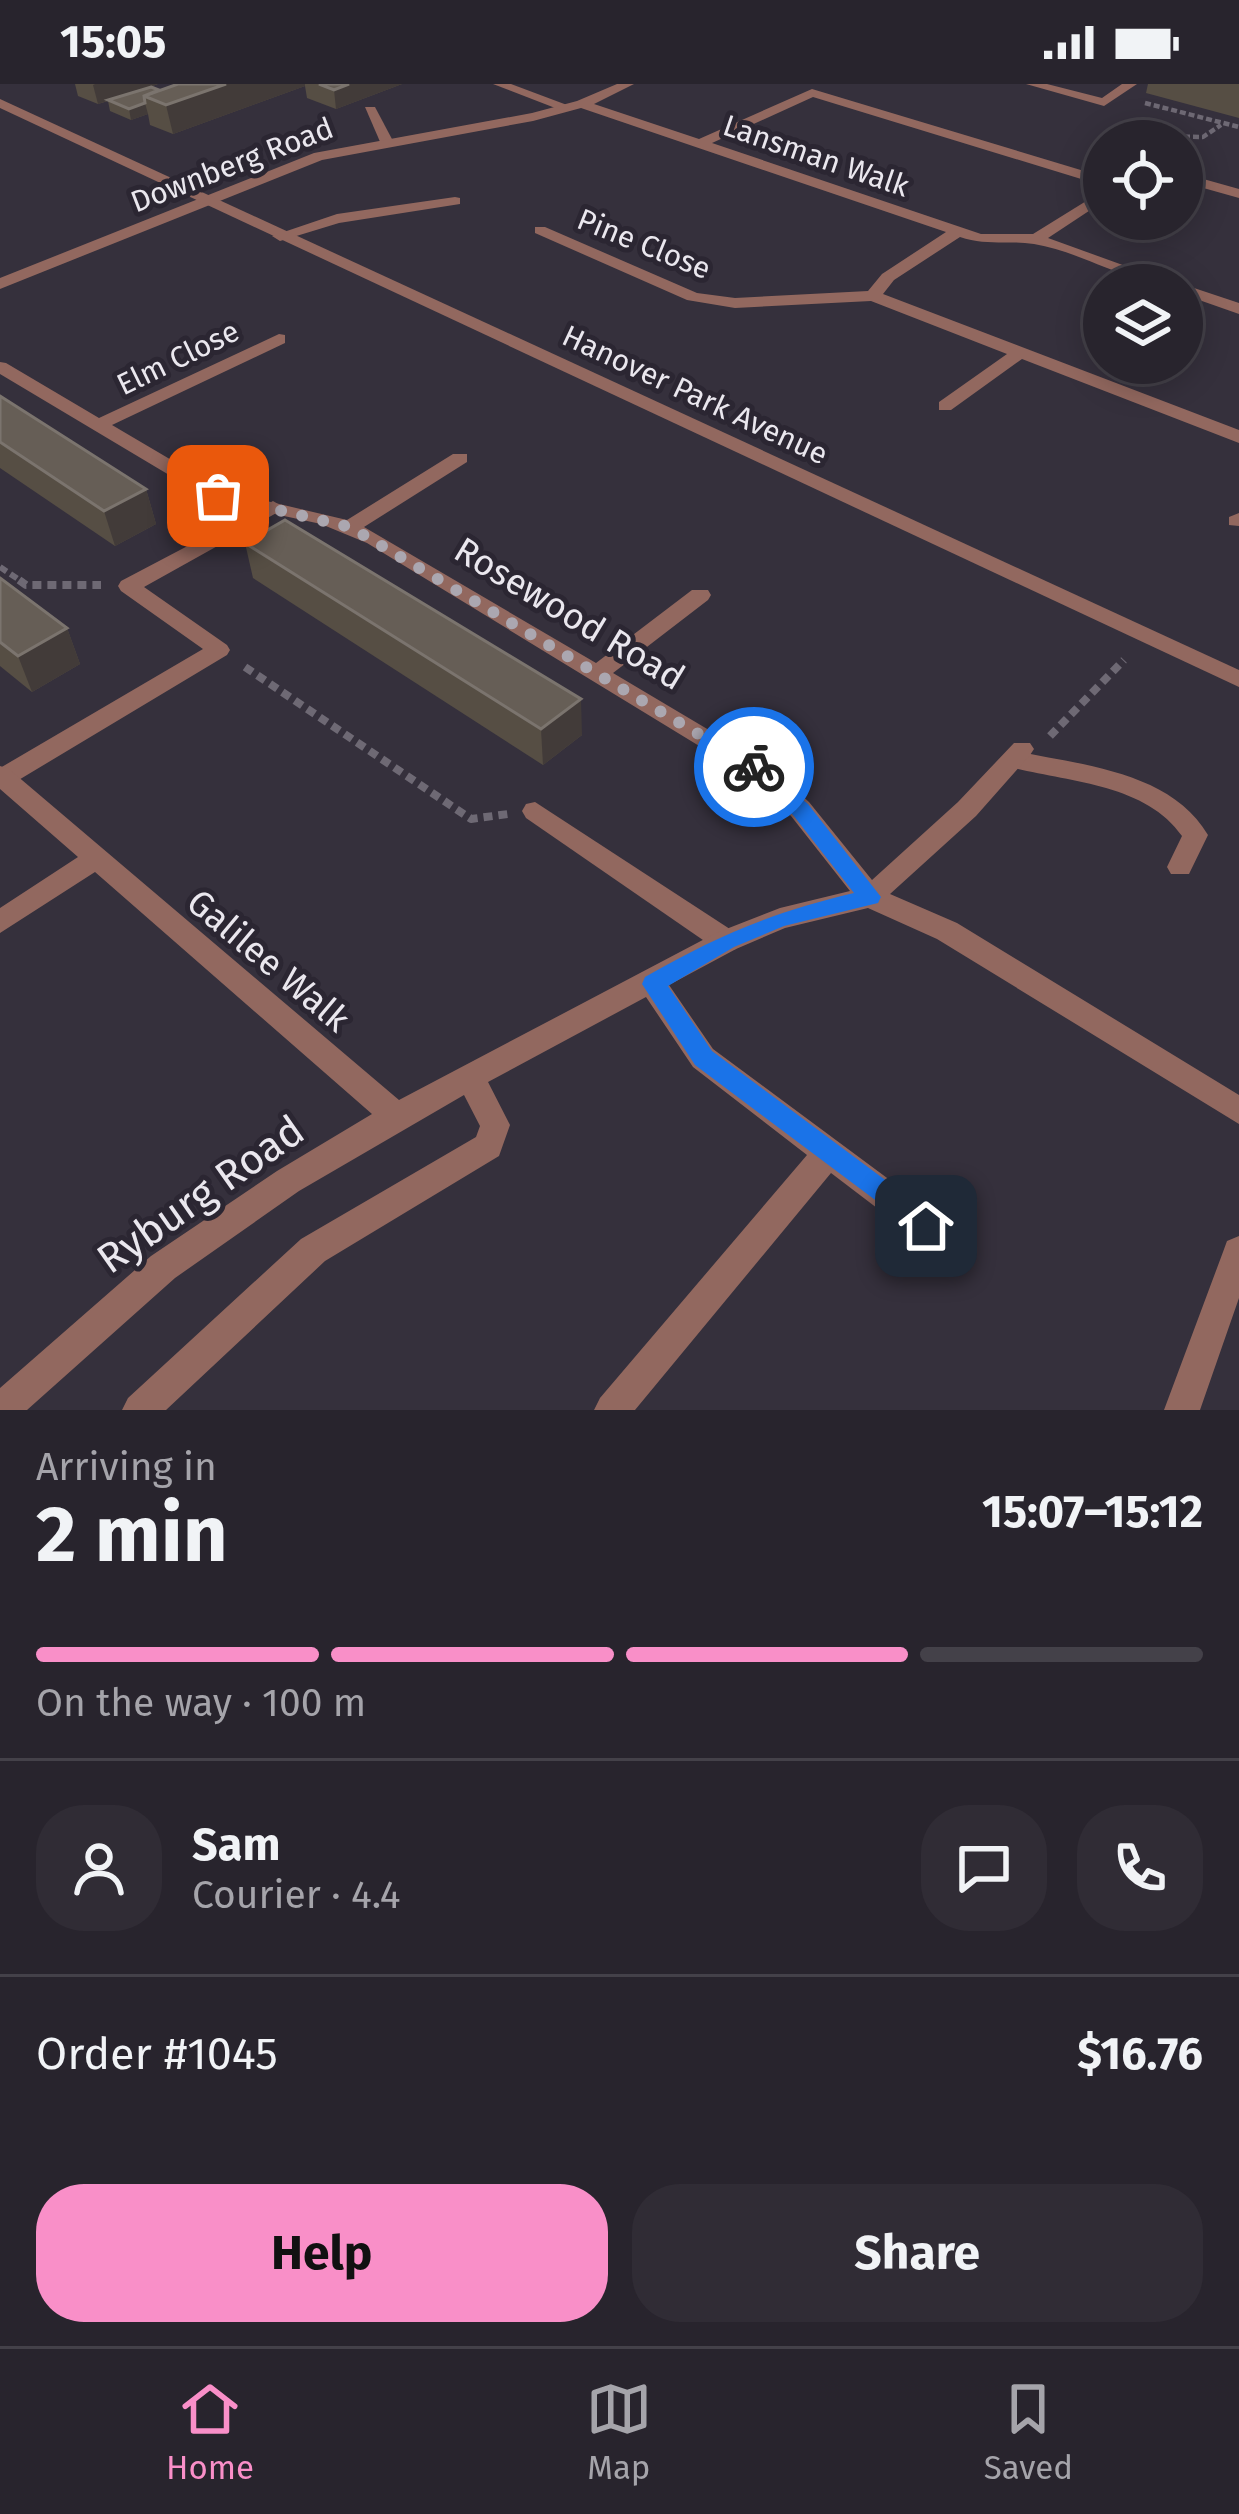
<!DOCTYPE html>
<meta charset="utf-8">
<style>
:root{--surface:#28242d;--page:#302c35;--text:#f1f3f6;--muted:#a5a4aa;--line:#444149;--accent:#f98fc8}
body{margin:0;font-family:"Fira Sans",sans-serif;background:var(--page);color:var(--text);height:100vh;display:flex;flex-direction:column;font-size:45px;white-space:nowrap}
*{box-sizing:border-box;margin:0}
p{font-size:39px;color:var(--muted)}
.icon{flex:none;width:66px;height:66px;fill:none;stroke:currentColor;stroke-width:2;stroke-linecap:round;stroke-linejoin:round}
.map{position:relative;height:1326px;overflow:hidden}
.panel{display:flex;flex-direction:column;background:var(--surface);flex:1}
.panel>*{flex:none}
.controls{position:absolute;left:1083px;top:36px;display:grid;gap:24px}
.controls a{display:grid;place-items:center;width:120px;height:120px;border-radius:50%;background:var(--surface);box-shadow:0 6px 30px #0003,0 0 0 3px var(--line);font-size:60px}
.pin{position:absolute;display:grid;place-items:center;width:102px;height:102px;color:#fff;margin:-51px;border-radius:24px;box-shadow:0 6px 18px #0006}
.courier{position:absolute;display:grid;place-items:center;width:120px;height:120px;margin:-60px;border:9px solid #1a73e8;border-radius:50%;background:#fff;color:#222;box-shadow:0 3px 15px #0007}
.headline em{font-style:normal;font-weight:700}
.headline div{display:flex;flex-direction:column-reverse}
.headline{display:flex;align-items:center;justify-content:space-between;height:204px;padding:0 36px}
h1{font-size:78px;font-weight:700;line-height:90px}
.bar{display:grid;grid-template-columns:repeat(4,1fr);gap:18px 12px;align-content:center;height:144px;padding:0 36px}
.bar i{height:15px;border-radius:9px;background:var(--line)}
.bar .selected{background:var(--accent)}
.bar p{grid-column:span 4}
.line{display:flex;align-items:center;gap:30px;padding:0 36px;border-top:3px solid var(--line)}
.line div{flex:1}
.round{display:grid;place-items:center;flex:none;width:126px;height:126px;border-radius:48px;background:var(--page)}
.button{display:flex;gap:24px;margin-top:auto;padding:24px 36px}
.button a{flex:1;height:138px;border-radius:48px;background:var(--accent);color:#111;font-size:48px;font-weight:700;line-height:138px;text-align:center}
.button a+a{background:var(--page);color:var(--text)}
.status{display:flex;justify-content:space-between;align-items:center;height:84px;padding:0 60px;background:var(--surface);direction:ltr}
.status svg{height:33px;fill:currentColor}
.dock{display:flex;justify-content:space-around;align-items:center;height:168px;border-top:3px solid var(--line);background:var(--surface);font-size:33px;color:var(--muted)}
.dock a{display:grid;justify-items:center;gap:6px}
.dock .selected{color:var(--accent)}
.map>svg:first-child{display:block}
</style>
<div class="status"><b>15:05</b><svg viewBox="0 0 49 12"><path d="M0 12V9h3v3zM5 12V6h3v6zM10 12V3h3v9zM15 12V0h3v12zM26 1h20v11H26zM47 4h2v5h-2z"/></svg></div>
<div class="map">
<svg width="1239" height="1326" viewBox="0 0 1239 1326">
<rect width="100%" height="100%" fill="#35303c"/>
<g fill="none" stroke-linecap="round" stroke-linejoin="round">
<g stroke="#6e6974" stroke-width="4.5" stroke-dasharray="6 3" stroke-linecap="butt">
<path d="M1145 19 1239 43"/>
<path d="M1130 52 1203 53 1221 41"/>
</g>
<path stroke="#6e6974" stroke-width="6" stroke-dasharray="8 4.5" stroke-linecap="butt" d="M0 483 24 499"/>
<g stroke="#6e6974" stroke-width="8" stroke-dasharray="9 6" stroke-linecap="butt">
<path d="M19 496 26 501H101"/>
<path d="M245 583 471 735 508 730"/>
<path d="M1050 652 1124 576"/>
</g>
<g fill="#92685f" fill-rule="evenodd">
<path d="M493 0H511L575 24 563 27Z"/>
<path d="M365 23H375L393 57 391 60H381Z"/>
<path d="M455 113 460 114V120L339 139 280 157 272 152 337 130Z"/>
<path d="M273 417 283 423 280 427 144 503 227 561 230 566 227 571 12 700 0 702V684L203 565 121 507 118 502 121 497Z"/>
<path d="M1012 666C1078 681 1170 686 1208 751L1189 790H1171L1167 783 1182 752C1144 697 1061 698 1003 681L1000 675Z"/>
<path d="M535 718 736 849 740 857 736 865 726 868 716 865 526 734 522 727 526 720Z"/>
</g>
<g fill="#92685f" fill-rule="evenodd">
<path d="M617 0H634L594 20 699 55 812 5 1104 93V102L813 13 712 59 981 150H1033L1104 106V117L1048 154 1178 201C1127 201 1084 168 1034 160 1008 156 985 162 960 153L894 196 883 210 1239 346V359L1022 275 951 326H939V318L1007 270 871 217 735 224 687 216 535 149V143H545L697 209 735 214 868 207 882 190 946 148 581 24 533 37 322 76 0 205V194L314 69 532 29 577 17Z"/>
<path d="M1026 0H1047L1102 14 1122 0H1137L1104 22Z"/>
<path d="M1182 89 1239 105V114L1182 98Z"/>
<path d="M1182 200 1239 219V230L1182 210V201H1179Z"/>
<path d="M279 250 285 251V259L112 341 224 407 347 436 453 370H467V378L364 443 596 579 692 506H708L711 511 708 516 613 589 768 681 809 718 872 796 958 718 1014 659H1030L1034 665 1030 671 976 732 890 810 957 839 1239 1011V1040L937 855 868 824 785 844 736 865 669 901 713 965 937 1131 942 1142 937 1153 926 1157 915 1153 831 1089 635 1326H594L600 1314 807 1071 693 983 646 913 488 998 510 1041 499 1072 325 1177 166 1326H122L128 1314 301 1155 476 1053 480 1042 464 1011 299 1107 175 1194 27 1326H0V1304L151 1172 277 1087 372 1030 95 788 0 849V824L78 773 0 705V682L9 685 399 1016 716 849 780 824 850 807 791 732 750 693 367 459 321 440 211 416 0 290V278L6 279 99 334Z"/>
<path d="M1239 429V442L1229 441V433Z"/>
<path d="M1239 1152V1214L1200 1326H1164L1223 1168 1227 1157Z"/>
</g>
<path fill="#92685f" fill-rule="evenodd" d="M0 15 1239 586V603L0 24Z"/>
</g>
<g fill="#564e44">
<path d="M75 0H158L147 4 159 6 178 0H402L336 25 307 14 305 2 173 50 150 41 148 30 131 36 110 27 108 17 98 20 78 12Z"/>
<path d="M1148 0H1239V34L1146 9Z"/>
<path d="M0 312 146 405 156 440 115 462 0 384Z"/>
<path d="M245 459 582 651 543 681 253 494Z"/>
<path d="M0 494 67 544 80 580 32 608 0 582Z"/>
</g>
<g fill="#423b39">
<path d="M95 0H158L98 20 93 1Z"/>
<path d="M226 0H305V2L173 50 166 21Z"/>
<path d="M349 0H402L336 25 334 6Z"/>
<path d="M145 19 148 30 131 36 129 25Z"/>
<path d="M146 405 156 440 115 462 104 427Z"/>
<path d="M67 544 80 580 32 608 18 572Z"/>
<path d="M581 615 582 651 543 681 541 645Z"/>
</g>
<g fill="#665e56" stroke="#7b746e" stroke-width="3">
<path d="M178 0H226L166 21 144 12Z"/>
<path d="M319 0H349L334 6Z"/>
<path d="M151 3 159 6 144 12 145 19 129 25 108 16Z"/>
<path d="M0 312 146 405 104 427 0 358Z"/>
<path d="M285 436 581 615 541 645 245 459Z"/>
<path d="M0 494 67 544 18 572 0 558Z"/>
</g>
<path fill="#1a73e8" d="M754 676 808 720 881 813 878 819 784 842 734 863 668 902 712 967 935 1133 939 1142 935 1150 926 1154 695 981 642 900 645 893C717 852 773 828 854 809L793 731 747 688 744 683Z"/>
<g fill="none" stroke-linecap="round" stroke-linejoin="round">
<path stroke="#aba7b0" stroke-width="12" stroke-dasharray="0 21.6" d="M218 412 350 443 754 683"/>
</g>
<g text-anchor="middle" stroke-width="10" stroke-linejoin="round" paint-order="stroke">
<g font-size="30" fill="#eae7ee" stroke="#2b2632">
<text transform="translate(816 72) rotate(19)" y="10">Lansman Walk</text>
<text transform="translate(232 81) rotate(-21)" y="10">Downberg Road</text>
<text transform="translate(644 160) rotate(22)" y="10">Pine Close</text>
<text transform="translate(178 274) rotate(-26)" y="10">Elm Close</text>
<text transform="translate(695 311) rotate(25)" y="10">Hanover Park Avenue</text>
</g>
<g font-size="36" fill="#eae7ee" stroke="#2b2632">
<text transform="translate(570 529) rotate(31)" y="13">Rosewood Road</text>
<text transform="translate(269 876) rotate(40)" y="13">Galilee Walk</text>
</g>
<g font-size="42" fill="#eae7ee" stroke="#2b2632">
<text transform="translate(200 1110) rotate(-35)" y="15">Ryburg Road</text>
</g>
</g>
</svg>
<div class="controls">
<a><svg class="icon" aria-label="locate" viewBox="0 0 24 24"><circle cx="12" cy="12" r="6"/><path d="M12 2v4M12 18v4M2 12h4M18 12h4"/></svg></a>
<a><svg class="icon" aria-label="layers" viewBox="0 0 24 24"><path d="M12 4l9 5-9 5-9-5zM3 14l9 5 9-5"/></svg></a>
</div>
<div class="pin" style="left:218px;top:412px;background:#ea580c"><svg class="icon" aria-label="bag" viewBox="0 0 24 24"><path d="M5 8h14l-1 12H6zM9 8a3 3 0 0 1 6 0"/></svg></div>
<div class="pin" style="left:926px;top:1142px;background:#1f2937"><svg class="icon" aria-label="home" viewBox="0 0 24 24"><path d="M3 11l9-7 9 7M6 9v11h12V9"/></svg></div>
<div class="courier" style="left:754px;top:683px"><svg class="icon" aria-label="bike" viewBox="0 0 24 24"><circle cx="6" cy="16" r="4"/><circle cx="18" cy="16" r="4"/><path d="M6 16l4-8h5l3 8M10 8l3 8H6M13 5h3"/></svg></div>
</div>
<section class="panel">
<div class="headline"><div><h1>2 min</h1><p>Arriving in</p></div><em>15:07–15:12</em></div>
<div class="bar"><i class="selected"></i><i class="selected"></i><i class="selected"></i><i></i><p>On the way · 100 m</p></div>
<div class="line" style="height:216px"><a class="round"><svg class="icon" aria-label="person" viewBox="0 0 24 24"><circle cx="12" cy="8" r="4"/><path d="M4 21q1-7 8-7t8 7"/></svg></a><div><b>Sam</b><p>Courier · 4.4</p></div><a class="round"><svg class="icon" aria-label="chat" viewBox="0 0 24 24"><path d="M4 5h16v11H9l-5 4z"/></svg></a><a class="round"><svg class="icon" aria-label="phone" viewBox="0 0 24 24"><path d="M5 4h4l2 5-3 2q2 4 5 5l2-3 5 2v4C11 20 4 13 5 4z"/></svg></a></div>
<div class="line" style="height:156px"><div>Order #1045</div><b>$16.76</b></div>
<div class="button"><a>Help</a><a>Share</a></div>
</section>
<nav class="dock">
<a class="selected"><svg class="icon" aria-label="home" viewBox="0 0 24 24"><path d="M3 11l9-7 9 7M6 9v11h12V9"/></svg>Home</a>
<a><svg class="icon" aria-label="map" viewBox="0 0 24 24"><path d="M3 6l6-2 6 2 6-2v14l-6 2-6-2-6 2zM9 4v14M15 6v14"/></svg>Map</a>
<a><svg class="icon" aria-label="saved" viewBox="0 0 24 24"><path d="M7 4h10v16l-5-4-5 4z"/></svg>Saved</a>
</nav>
